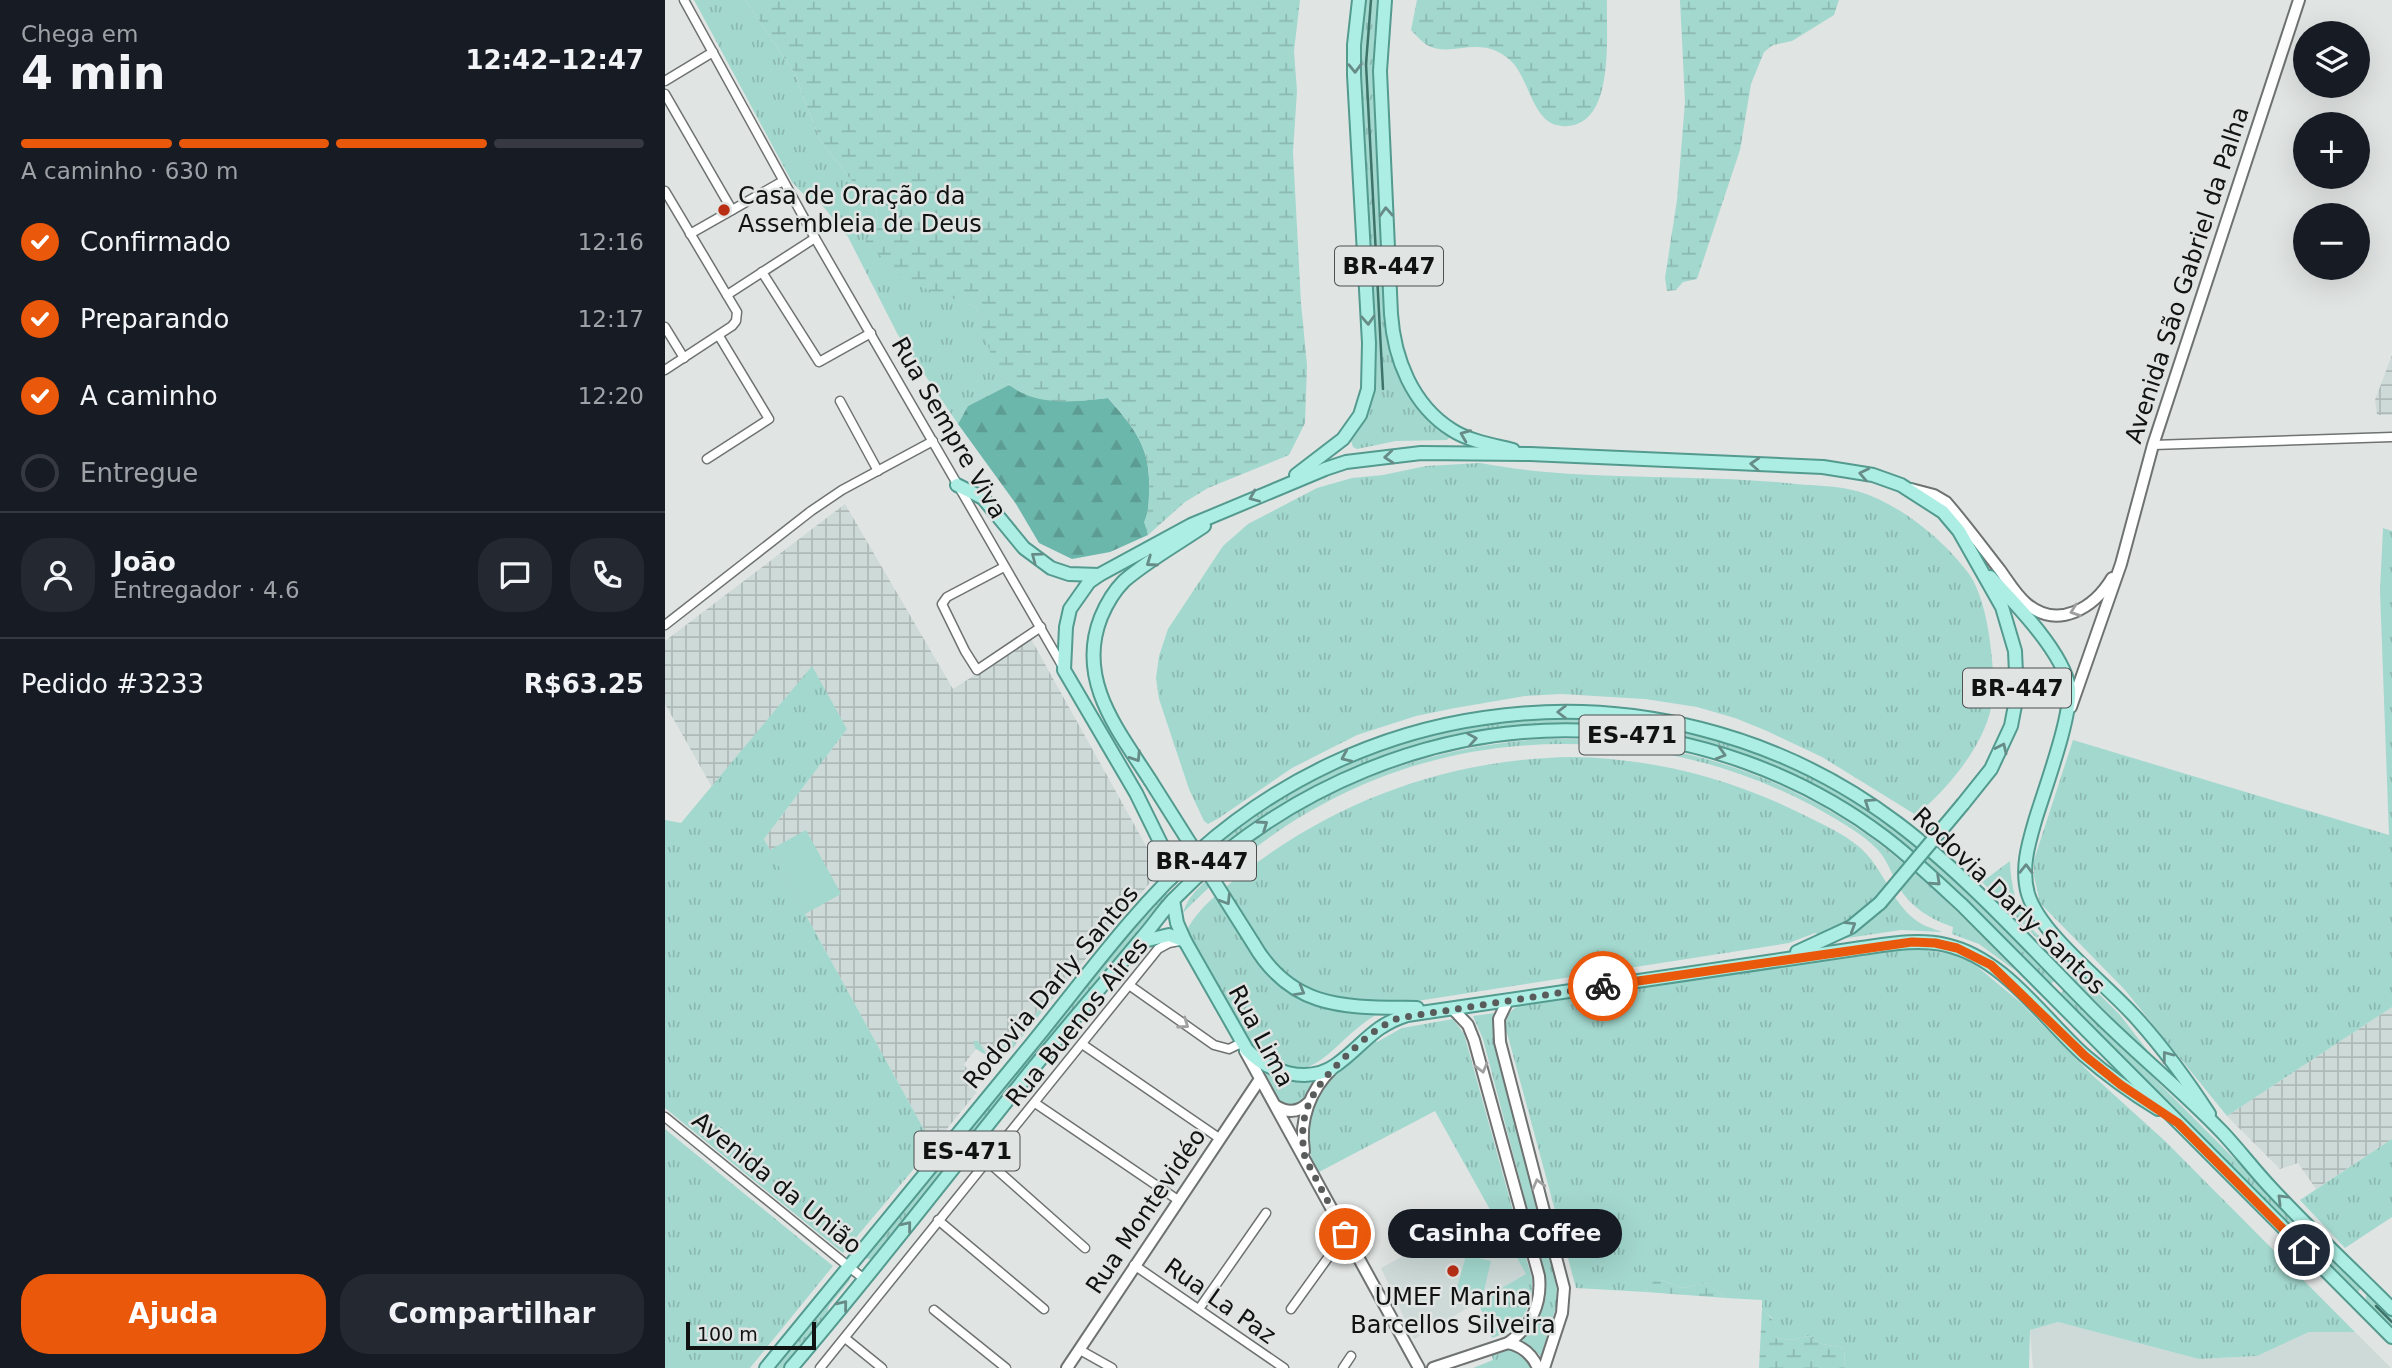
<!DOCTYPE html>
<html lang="pt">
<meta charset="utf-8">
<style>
:root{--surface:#171b24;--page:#242831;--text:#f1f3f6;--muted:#9ea1a6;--line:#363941;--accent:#ea580c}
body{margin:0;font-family:"DejaVu Sans",sans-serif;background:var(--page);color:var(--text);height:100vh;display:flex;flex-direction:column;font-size:26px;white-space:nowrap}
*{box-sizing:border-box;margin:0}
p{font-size:23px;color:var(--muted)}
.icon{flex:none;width:38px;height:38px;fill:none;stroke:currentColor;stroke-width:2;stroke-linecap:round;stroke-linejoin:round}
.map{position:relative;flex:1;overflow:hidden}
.details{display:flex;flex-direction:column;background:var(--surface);width:665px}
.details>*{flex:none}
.fabs{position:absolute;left:1628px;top:21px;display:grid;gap:14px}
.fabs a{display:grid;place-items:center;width:77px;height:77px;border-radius:50%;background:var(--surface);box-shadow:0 7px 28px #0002;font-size:35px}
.scale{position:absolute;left:21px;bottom:18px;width:130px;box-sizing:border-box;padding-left:7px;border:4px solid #111212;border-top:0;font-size:19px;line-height:24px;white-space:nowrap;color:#111212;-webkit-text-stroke:5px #e0e4e3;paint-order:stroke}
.pin{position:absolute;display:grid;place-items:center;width:60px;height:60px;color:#fff;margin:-30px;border:4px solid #fff;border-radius:50%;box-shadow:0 2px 7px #0007}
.courier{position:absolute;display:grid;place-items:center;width:70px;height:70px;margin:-35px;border:5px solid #ea580c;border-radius:50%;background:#fff;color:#222;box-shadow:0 2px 9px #0007}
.bubble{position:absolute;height:49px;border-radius:24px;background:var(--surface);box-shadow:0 7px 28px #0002;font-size:23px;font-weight:700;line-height:49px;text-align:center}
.summary em{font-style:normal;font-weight:700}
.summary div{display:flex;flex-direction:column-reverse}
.summary{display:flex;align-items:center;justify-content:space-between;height:119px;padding:0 21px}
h1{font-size:46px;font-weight:700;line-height:52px}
.bar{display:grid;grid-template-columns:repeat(4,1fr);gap:10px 7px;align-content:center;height:84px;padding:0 21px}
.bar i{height:9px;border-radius:5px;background:var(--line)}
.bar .selected{background:var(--accent)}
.bar p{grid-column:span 4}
.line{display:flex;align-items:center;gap:18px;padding:0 21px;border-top:2px solid var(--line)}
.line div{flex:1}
.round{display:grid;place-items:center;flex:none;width:74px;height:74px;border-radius:28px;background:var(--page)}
ol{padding:0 21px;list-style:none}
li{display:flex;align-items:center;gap:21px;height:77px}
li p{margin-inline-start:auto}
li .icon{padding:7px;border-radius:50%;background:var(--accent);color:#fff;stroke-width:4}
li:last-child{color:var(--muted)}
li i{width:38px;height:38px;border:4px solid var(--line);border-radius:50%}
.primary-button{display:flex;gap:14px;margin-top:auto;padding:14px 21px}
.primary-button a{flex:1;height:80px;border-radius:28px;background:var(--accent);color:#fff;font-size:28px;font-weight:700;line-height:80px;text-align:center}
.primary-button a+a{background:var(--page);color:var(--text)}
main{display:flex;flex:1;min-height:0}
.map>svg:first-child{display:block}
</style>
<main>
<section class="details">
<div class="summary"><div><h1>4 min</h1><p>Chega em</p></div><em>12:42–12:47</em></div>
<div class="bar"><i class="selected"></i><i class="selected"></i><i class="selected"></i><i></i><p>A caminho · 630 m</p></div>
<ol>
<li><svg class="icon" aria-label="check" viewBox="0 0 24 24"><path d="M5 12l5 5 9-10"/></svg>Confirmado<p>12:16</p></li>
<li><svg class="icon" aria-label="check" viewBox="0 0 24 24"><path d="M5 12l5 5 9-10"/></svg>Preparando<p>12:17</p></li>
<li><svg class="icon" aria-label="check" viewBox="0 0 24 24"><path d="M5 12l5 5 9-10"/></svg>A caminho<p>12:20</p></li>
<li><i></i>Entregue</li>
</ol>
<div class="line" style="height:126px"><a class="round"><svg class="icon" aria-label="person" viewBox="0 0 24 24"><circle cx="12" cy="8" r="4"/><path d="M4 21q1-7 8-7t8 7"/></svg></a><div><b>João</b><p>Entregador · 4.6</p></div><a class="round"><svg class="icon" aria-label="chat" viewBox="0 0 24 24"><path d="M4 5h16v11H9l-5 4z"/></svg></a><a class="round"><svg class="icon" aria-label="phone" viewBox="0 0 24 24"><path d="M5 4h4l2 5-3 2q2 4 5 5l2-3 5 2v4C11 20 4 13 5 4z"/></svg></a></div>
<div class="line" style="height:91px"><div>Pedido #3233</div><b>R$63.25</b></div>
<div class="primary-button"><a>Ajuda</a><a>Compartilhar</a></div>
</section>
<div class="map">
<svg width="1727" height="1368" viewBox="0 0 1727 1368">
<defs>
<pattern id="industrial-grid" width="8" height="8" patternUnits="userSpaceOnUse" patternTransform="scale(1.75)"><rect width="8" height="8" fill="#cddad7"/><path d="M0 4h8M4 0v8" fill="none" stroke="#afbab8"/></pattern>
<pattern id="grass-tufts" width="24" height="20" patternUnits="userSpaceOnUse" patternTransform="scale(1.75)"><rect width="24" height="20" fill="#a3d8ce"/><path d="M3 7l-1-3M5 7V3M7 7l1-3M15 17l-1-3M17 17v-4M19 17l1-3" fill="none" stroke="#8bb8b0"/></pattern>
<pattern id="forest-firs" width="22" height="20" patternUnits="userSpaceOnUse" patternTransform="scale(1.75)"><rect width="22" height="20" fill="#6cb7ab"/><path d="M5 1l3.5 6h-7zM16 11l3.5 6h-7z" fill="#5d9c92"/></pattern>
<pattern id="wetland-marsh" width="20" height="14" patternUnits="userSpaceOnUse" patternTransform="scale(1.75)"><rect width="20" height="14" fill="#a3d8ce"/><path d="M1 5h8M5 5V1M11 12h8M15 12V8" fill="none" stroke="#8bb8b0"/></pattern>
<pattern id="park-dots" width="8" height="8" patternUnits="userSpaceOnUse" patternTransform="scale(1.75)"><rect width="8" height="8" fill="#a3d8ce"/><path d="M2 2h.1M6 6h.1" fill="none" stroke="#8bb8b0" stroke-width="1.8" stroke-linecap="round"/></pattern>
</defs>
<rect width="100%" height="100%" fill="#e0e4e3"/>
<g fill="#cddad7">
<path d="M824 1209 862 1274 749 1339 716 1268Z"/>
<path d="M1393 1322 1534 1359 1592 1356 1644 1332H1690L1726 1368H1368L1365 1330Z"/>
</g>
<g fill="url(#industrial-grid)">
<path d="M1727 355V415H1712L1710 400Z"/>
<path d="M180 504 288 689 366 639 495 871 397 987 383 996 348 1048 341 1054 332 1057 323 1056 311 1049 299 1064 309 1079 311 1093 268 1146 99 839 182 729 147 667 47 787 0 704V641Z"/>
<path d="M1727 1007V1139L1651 1189 1633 1163 1615 1169 1562 1116Z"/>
</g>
<g fill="url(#grass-tufts)">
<path d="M29 0H80L129 72 155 140 186 180 210 203 213 223 200 242 281 295 311 307 333 369 344 385 303 406 293 424 233 335 183 237 152 199H143L127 182Z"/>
<path d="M699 0H714L709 39V87L726 348 786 436 782 440 731 441 692 449 688 447 686 441 708 399 711 367C710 245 686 122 699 0Z"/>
<path d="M815 463C916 482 1020 473 1122 483 1145 486 1173 485 1195 492 1235 504 1280 541 1304 574 1317 592 1324 628 1326 650 1328 669 1330 690 1326 708 1318 747 1281 791 1251 815L1157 757 1102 731 1070 718 1032 707 980 699 896 694 860 696 790 708 751 716 692 735 627 768 554 818 543 824 539 821 524 789 494 699 491 678 494 656 503 629 558 546 583 524 652 488 687 478 718 475 761 466Z"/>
<path d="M1718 528 1727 531V1007L1562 1116 1460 990 1375 903 1369 876V860L1408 740 1724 835 1715 591Z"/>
<path d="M147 666 182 729 99 839 268 1146 178 1253 0 1108V820L16 823Z"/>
<path d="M897 717 963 720 1049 737 1111 759 1170 788 1225 824 1259 851 1391 979 1384 986C1331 932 1280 874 1219 829 1079 726 895 698 730 752 695 764 661 779 629 798 612 808 564 847 548 848 562 836 575 824 590 814 655 769 734 735 812 724 840 720 869 719 897 717Z"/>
<path d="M877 739C1004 736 1128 774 1227 854 1272 889 1311 931 1351 971L1314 944 1287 934 1288 927C1267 920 1245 907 1234 887 1227 875 1223 861 1213 850 1198 834 1176 822 1157 811 1005 726 814 720 660 803 606 831 560 870 518 913 524 892 544 879 559 865 648 788 760 747 877 739Z"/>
<path d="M906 757C989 758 1069 779 1143 817 1159 825 1179 834 1193 846 1219 867 1225 902 1252 921 1259 926 1269 929 1277 932L1236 930 1169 940 1150 933 1124 943 752 1001C735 1005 720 1009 706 1018 665 1044 642 1101 588 1046L522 930C534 907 558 889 578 873 674 799 785 759 906 757Z"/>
<path d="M1345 861C1346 888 1352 914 1371 933 1380 942 1392 950 1396 963L1317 882Z"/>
<path d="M501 891 503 900 208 1260 200 1258 474 921Z"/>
<path d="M1255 949 1291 955 1309 964 1356 1003 1425 1073 1500 1141 1690 1332H1644L1592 1356 1534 1359 1393 1322 1365 1330 1364 1368H1180L1179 1348 1157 1344 1143 1336 1128 1340 1109 1338 1107 1318 1097 1309V1300L1061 1298 1041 1283 1017 1288 997 1280 982 1287 981 1292 911 1288 841 1029C840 1016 846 1008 859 1004L1237 950Z"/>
<path d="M1409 969 1455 1015 1493 1064 1407 978Z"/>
<path d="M1400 989 1697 1287 1692 1293 1394 995Z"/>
<path d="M830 1013 828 1037 892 1281 891 1307 876 1356 855 1340C874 1325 883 1305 881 1280L818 1039 808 1016Z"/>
<path d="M788 1019 799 1034 867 1279C869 1308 854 1330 827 1338L813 1302 861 1274 770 1111 654 1172C637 1147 639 1112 656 1088 670 1069 691 1053 707 1037L712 1042 737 1028Z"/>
<path d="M599 1070 616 1077 651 1078 636 1103 630 1107 615 1104 598 1075Z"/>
<path d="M0 1129 168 1266 85 1368H0Z"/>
<path d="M1727 1139V1217L1680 1248 1635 1200Z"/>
<path d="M184 1274 185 1280 164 1306 161 1317 120 1368H108Z"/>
<path d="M1704 1293 1727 1316V1327L1701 1301V1296Z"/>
<path d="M834 1349C849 1348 860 1353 866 1368H808L828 1360 826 1353Z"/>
</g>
<path fill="url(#forest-firs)" d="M344 385C378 404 406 402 443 398 469 428 486 447 484 489 484 501 484 511 480 522L483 535 445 552 407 559 374 543 351 504 293 424 303 406Z"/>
<g fill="url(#wetland-marsh)">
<path d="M80 0H635L629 51 632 91 628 152 636 303 642 365 640 423 624 455 543 488 520 502 483 535 479 522C484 511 484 501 484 489 486 448 469 427 443 398 412 402 362 408 339 379 326 362 318 328 311 307L245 283 200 242 213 223 210 203 186 180 155 140 129 72Z"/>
<path d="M752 0H942C941 33 949 111 912 124 904 127 894 127 886 123 866 112 862 75 845 60 814 33 787 59 762 45 757 42 751 35 746 30Z"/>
<path d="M1015 0H1174L1169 15 1127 41 1108 45 1099 52 1086 84 1075 150 1032 279 1018 282 1011 290 1002 291 1000 278 1012 200 1020 102Z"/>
<path d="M997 1280 1017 1288 1041 1283 1061 1298 981 1292 982 1287 990 1281Z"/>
<path d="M1097 1309C1111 1321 1109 1322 1109 1338L1128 1340 1143 1336 1157 1344 1179 1348 1180 1368H1094Z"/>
</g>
<path fill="url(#park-dots)" d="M397 987 348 1048C336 1059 324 1059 312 1049L311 1050 308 1041H313L322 1055 348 1040 351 1044 383 996Z"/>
<g fill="#a3d8ce">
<path d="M141 830 176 894 140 914 105 850Z"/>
<path d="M788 1230 809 1235 805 1252 783 1247Z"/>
<path d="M801 1255 826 1261 817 1299 791 1292Z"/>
</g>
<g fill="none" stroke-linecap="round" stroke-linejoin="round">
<g stroke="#3e736a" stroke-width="2.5">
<path d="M706 0 701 64 718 389"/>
<path d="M1711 1306 1727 1322"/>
</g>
<g stroke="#6e7271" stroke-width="11">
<g id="street">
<path d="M19 0 150 238 398 667"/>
<path d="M0 81 48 52"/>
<path d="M0 94 67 210"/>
<path d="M0 191 72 312 71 321 67 326 0 370"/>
<path d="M25 234 118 181"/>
<path d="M97 272 154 362 206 333"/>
<path d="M62 295 150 238"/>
<path d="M0 327 19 358"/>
<path d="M175 401 213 471"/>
<path d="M1488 445 1727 437"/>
<path d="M42 459 104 419 54 336"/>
<path d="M339 567 282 597 277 604 300 651 312 670 376 627"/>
<path d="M0 625 146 511 177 490 268 441"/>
<path d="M464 985 549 1045 564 1049 576 1043"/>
<path d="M417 1044 554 1138"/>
<path d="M370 1103 513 1200"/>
<path d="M0 1117 199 1279"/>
<path d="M322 1161 420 1248"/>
<path d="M273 1220 379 1309"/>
<path d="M469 1265 619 1368"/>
<path d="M534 1309 601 1213"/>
<path d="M626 1309 680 1234"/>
<path d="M269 1310 341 1368"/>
<path d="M180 1338 217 1368"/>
<path d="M415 1350 447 1368"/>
<path d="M155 1368 493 949 504 943 514 941"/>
<path d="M678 1368 686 1356"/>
</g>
</g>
<g stroke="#6e7271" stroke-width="14">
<g id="secondary">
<path d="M1246 489 1269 495 1281 502C1300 524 1317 547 1335 570 1343 581 1351 595 1362 604 1393 630 1429 608 1447 578"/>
<path d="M1406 707 1456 564 1488 445 1634 0"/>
<path d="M843 1000 834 1019 835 1042 899 1288 897 1313 879 1368"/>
<path d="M580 1051 754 1368"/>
<path d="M611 1106C622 1113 633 1113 643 1103"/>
<path d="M639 1151C634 1120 645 1090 668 1068"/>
<path d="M843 1343C857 1346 867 1354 873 1368"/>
<path d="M402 1368 595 1079"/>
<path d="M768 1368 843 1343C866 1327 877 1304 874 1276L809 1040 803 1025 787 1008"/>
</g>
</g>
<g stroke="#539a8f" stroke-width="16">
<g id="primary">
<path d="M720 0 715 71 726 314C729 358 747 405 787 430 804 441 828 445 848 450"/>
<path d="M631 475 678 439 695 415 703 389 704 343 689 75V45L694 0"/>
<path d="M292 485 318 498 359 548 386 568 404 574 434 575"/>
<path d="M1325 577C1349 602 1399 653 1404 688 1407 716 1379 791 1370 821 1363 845 1356 869 1363 894 1376 936 1444 986 1474 1021 1499 1049 1523 1082 1544 1114"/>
<path d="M485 780C453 730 411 680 436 617 441 605 449 591 459 581 482 561 514 543 539 526"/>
<path d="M506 878V864L471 793 399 670 401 627 405 609 424 582 434 575 526 525 660 469 681 462 756 453 865 454 1158 467 1208 475 1236 485 1278 512 1294 531 1337 607 1350 651 1352 695 1346 726 1326 769 1298 804"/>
<path d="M508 900 512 923 520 941"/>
<path d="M474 942 504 935 520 941 582 1050C603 1072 643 1085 671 1065 698 1046 707 1026 742 1015L1190 949C1220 945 1251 938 1281 945 1339 958 1377 1017 1419 1055 1442 1075 1467 1093 1493 1109"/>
<path d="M588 943C627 1011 682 1007 752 1008"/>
<path d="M1132 952 1186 927 1215 903"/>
<path d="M101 1368C189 1260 277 1153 365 1046 419 980 469 909 533 852 612 781 713 733 819 718 964 696 1114 734 1232 823 1302 876 1363 944 1425 1007 1467 1050 1515 1088 1557 1132 1574 1150 1589 1170 1606 1188 1645 1230 1687 1269 1727 1309"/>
<path d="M126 1368C207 1273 283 1174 361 1077 399 1030 438 985 476 939 488 926 497 911 509 899 618 788 771 723 927 731 1032 737 1134 773 1218 836 1246 857 1271 881 1297 905L1727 1337"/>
</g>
</g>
<use href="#street" stroke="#fff" stroke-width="8"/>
<use href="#secondary" stroke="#fff" stroke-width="10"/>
<use href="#primary" stroke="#adeee4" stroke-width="12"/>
<g stroke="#539a8f" stroke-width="16" stroke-linecap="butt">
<g id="primary-bridge">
<path d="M485 780 588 943"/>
<path d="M1215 903 1298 804"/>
</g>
</g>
<use href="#primary-bridge" stroke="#adeee4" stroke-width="12"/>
</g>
<defs><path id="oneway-chevron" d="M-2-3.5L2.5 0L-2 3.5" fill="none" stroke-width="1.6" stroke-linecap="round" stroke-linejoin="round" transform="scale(1.75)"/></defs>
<g stroke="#678b86">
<use href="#oneway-chevron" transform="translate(690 68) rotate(89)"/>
<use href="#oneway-chevron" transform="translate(721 212) rotate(-93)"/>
<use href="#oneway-chevron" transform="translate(703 320) rotate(87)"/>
<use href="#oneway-chevron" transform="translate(800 435) rotate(-158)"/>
<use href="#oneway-chevron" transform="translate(724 457) rotate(175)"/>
<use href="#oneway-chevron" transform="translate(1090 464) rotate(-177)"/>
<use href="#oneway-chevron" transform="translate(1199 474) rotate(-168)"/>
<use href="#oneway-chevron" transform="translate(589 497) rotate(157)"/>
<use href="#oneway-chevron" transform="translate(371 557) rotate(-143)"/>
<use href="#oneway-chevron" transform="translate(486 562) rotate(145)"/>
<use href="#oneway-chevron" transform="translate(897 712) rotate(180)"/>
<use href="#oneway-chevron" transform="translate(807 739) rotate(-10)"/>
<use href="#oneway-chevron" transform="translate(1337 748) rotate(-65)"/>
<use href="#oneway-chevron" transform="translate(1056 754) rotate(17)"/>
<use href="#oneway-chevron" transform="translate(471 757) rotate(57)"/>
<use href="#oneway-chevron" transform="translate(681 757) rotate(156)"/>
<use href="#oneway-chevron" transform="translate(1204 803) rotate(-146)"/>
<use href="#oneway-chevron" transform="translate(598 825) rotate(-35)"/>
<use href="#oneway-chevron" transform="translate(1361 869) rotate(-89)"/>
<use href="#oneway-chevron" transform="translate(1271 881) rotate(43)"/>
<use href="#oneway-chevron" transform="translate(561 900) rotate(58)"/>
<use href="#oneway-chevron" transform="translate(1186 926) rotate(-32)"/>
<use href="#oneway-chevron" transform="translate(635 991) rotate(30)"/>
<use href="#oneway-chevron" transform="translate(1502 1056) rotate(-127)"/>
<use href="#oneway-chevron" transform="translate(1617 1199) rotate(-135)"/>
<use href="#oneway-chevron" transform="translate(242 1226) rotate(-51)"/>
<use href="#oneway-chevron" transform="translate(178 1305) rotate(-51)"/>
</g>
<g stroke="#a0a0a0">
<use href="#oneway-chevron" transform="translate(1410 611) rotate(161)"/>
<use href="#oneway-chevron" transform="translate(519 1024) rotate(35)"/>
<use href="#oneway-chevron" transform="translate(817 1068) rotate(75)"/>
<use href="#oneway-chevron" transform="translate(873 1184) rotate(-105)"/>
</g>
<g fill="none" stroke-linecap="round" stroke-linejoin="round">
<path stroke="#595c5b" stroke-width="7" stroke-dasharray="0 12.6" d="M680 1234 640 1158C631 1111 649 1087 681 1056 697 1041 713 1026 734 1018L938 986"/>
<path stroke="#ea580c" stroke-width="9" d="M938 986 1247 942 1270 943 1292 948 1326 965 1420 1056 1456 1085 1513 1123 1639 1250"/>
</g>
<g fill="#ba2e16" stroke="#e0e4e3" stroke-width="2.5">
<circle cx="59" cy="210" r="7"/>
<circle cx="788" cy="1271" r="7"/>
</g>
<g text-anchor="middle" stroke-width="5" stroke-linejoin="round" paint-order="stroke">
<g fill="#e0e4e3" stroke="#4f5151" stroke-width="2">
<rect x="670" y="246.5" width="108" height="39" rx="5"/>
<rect x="1298" y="668.5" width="108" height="39" rx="5"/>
<rect x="914.5" y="715.5" width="105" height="39" rx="5"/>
<rect x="483" y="841.5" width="108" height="39" rx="5"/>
<rect x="249.5" y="1131.5" width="105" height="39" rx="5"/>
</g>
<g font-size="23" font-weight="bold" fill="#111212">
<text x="724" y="274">BR-447</text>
<text x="1352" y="696">BR-447</text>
<text x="967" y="743">ES-471</text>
<text x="537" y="869">BR-447</text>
<text x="302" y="1159">ES-471</text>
</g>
<g font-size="24" fill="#111212" stroke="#e0e4e3" text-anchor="start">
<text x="73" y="204">Casa de Oração da<tspan x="73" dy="28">Assembleia de Deus</tspan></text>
<text x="788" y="1305" text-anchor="middle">UMEF Marina<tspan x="788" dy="28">Barcellos Silveira</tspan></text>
</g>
<g font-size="24" fill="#111212" stroke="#e0e4e3">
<text transform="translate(1522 275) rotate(-72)" y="8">Avenida São Gabriel da Palha</text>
<text transform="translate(284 428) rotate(60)" y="8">Rua Sempre Viva</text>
<text transform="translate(1344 901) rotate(44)" y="8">Rodovia Darly Santos</text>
<text transform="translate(386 987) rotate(-50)" y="8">Rodovia Darly Santos</text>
<text transform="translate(412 1022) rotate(-51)" y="8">Rua Buenos Aires</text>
<text transform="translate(596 1036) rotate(62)" y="8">Rua Lima</text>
<text transform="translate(112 1183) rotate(39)" y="8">Avenida da União</text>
<text transform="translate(481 1211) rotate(-56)" y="8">Rua Montevidéo</text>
<text transform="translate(555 1301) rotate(35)" y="8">Rua La Paz</text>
</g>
</g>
</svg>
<div class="fabs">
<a><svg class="icon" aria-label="layers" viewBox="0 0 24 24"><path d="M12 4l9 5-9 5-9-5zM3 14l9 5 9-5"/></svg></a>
<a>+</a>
<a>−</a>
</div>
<div class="scale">100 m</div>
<div class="pin" style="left:680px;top:1234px;background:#ea580c"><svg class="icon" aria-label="bag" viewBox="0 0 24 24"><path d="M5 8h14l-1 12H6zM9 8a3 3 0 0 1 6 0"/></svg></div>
<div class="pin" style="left:1639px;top:1250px;background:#1f2937"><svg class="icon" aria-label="home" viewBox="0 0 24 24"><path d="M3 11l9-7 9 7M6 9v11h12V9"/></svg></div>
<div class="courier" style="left:938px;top:986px"><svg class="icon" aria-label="bike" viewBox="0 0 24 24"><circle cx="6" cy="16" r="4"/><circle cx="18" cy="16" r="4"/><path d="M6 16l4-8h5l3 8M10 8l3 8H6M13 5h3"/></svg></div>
<div class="bubble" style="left:723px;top:1209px;width:234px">Casinha Coffee</div>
</div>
</main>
